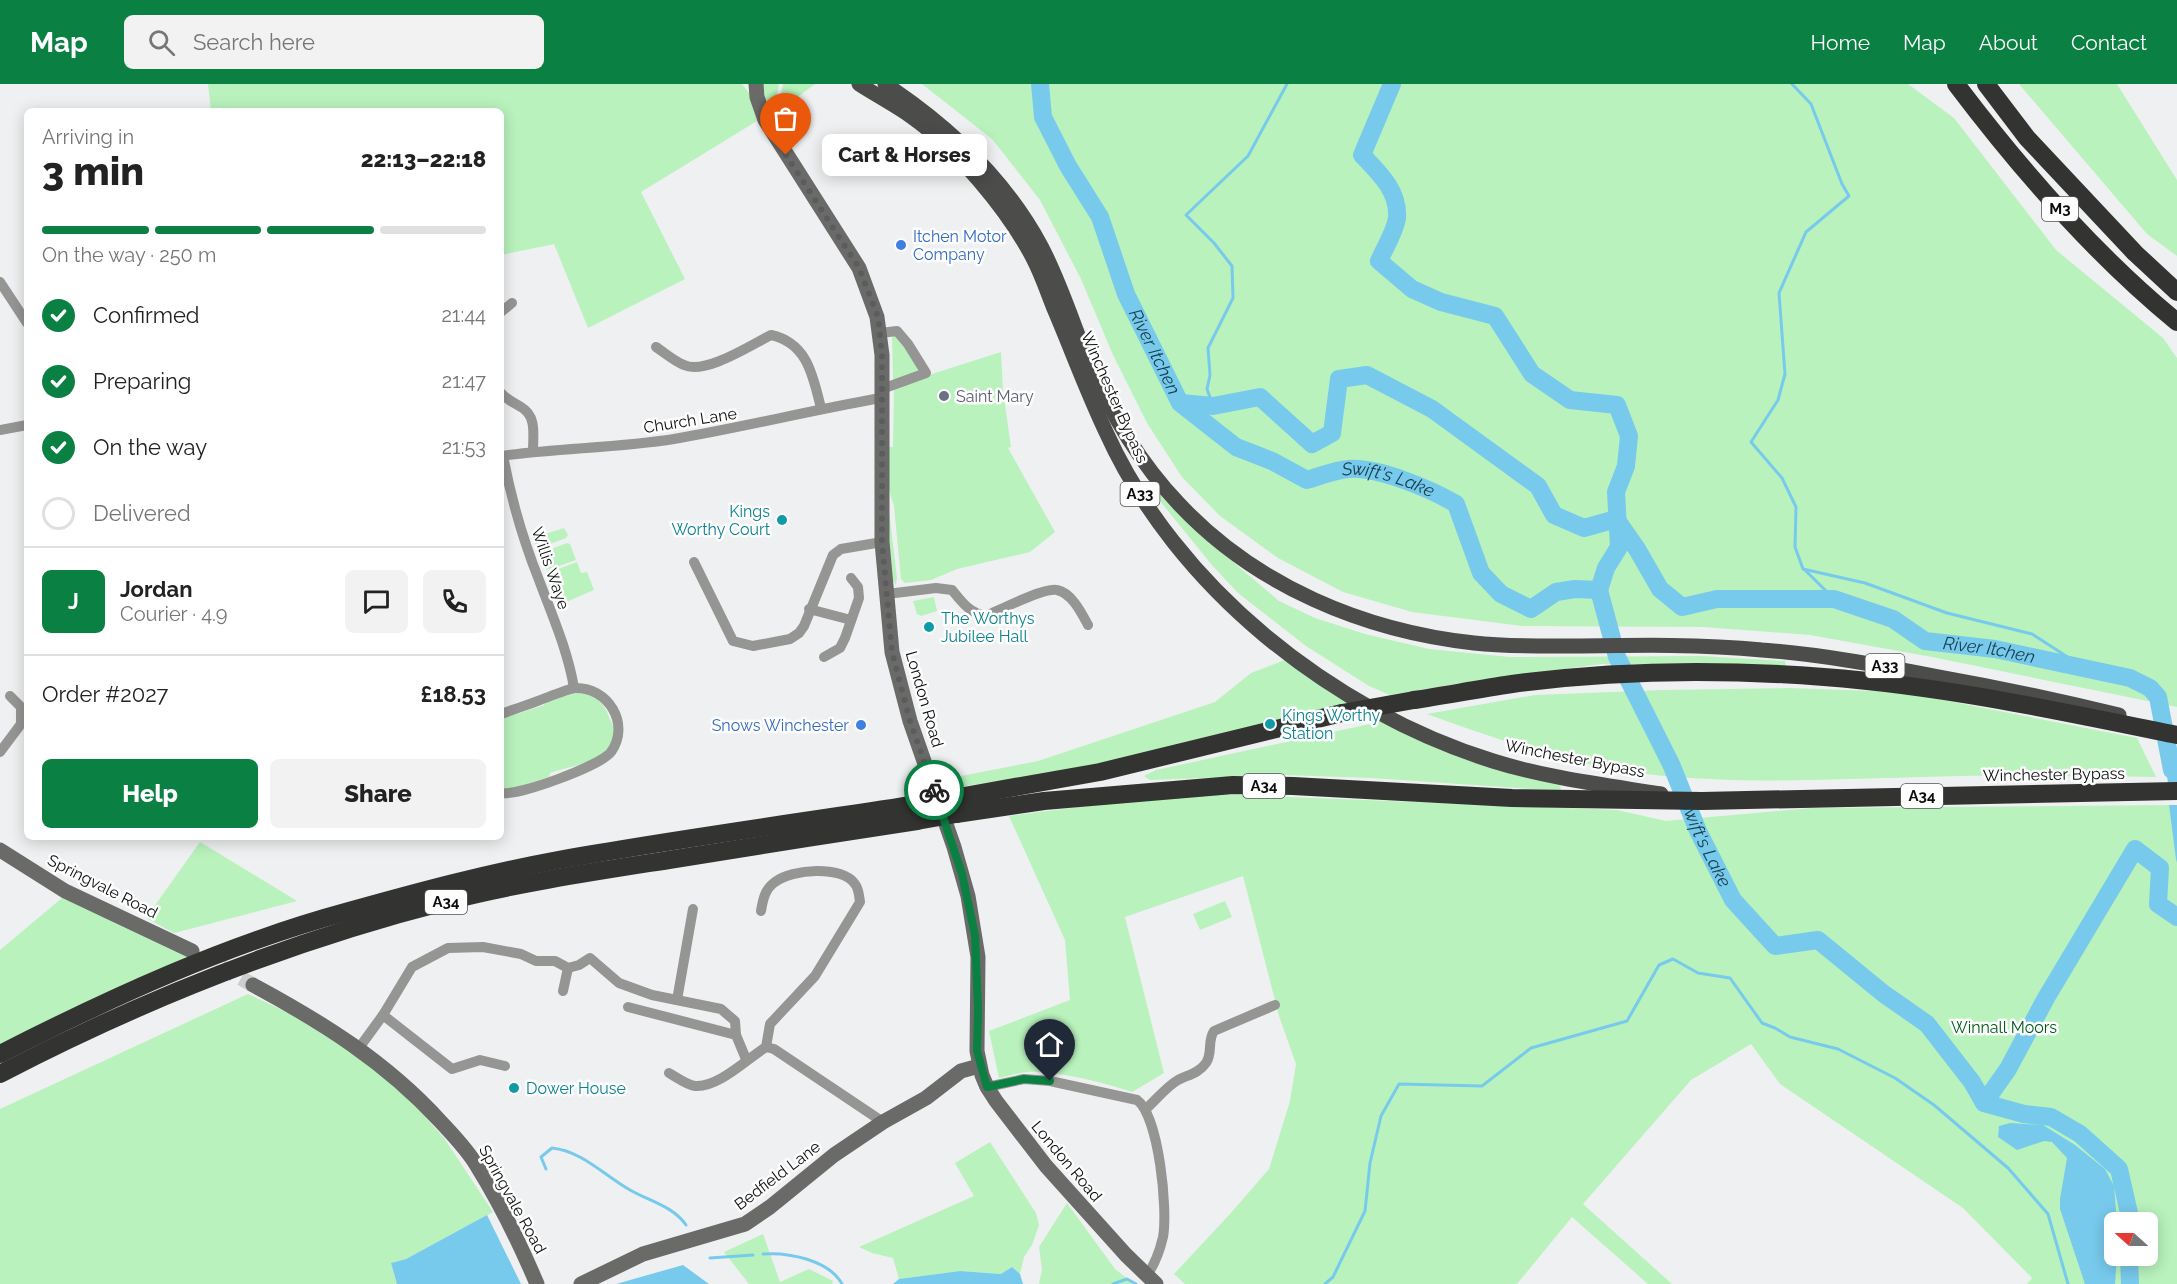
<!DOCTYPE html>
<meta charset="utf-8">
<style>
:root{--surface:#fff;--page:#f2f2f2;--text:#222;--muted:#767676;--line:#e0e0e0;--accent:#0b8043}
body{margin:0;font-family:Raleway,sans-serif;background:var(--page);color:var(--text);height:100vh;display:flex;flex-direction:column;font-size:22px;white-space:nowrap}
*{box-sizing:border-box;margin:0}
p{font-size:20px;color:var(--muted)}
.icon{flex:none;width:33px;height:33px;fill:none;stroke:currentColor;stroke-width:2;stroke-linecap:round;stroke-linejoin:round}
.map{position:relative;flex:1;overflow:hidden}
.sheet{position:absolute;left:24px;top:24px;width:480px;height:732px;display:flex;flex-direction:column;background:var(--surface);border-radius:9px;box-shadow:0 3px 15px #0003}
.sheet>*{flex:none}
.needle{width:39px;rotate:291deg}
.buttons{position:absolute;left:2104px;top:1128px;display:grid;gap:12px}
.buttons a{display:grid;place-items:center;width:54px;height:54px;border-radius:9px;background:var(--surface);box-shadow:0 3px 15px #0003;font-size:30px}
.pin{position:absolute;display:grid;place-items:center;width:51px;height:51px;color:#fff;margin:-62px -26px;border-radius:50% 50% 50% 0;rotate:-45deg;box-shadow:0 0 6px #0007}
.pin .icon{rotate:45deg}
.courier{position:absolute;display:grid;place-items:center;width:60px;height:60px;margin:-30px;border:4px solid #0b8043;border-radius:50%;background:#fff;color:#222;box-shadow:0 2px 8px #0007}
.bubble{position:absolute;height:42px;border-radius:9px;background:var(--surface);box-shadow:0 3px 15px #0003;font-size:20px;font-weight:800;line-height:42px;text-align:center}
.summary em{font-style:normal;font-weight:800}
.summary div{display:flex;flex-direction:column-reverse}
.summary{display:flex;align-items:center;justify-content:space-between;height:102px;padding:0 18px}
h1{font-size:39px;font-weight:800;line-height:45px}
.bar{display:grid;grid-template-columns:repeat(4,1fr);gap:9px 6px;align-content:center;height:72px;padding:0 18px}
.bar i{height:8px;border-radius:4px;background:var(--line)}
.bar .active{background:var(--accent)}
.bar p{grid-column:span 4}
.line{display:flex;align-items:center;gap:15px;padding:0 18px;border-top:2px solid var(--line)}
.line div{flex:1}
.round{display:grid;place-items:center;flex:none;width:63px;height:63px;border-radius:9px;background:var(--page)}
ol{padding:0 18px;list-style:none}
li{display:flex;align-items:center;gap:18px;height:66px}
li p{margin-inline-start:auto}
li .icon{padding:6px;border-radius:50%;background:var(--accent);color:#fff;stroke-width:4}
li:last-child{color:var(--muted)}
li i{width:33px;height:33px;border:3px solid var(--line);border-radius:50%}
.primary-button{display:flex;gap:12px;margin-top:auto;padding:12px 18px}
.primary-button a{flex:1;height:69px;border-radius:9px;background:var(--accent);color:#fff;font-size:24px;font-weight:800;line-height:69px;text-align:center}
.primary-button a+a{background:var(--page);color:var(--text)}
header{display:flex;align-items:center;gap:36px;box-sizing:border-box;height:84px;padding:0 30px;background:var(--accent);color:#fff}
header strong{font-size:28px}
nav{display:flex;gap:33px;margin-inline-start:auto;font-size:21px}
.search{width:420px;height:54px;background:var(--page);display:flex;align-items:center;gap:15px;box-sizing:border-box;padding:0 21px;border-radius:9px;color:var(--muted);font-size:22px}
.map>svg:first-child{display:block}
</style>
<header>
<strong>Map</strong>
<div class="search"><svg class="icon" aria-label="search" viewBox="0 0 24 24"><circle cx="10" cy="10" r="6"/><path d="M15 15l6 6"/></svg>Search here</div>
<nav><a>Home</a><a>Map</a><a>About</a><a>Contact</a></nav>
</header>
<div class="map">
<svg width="2177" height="1200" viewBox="0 0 2177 1200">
<rect width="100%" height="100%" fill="#eff0f1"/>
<g fill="#b9f2bd" fill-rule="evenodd">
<path d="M208 0H742L749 9 757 37 641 108 685 195 588 244 554 160 501 171V27H211Z"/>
<path d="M763 0H779L771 38 767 28Z"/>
<path d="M783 0H815L788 20 776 40Z"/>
<path d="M922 0H1908L1954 34 2056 166 2163 254 2177 274V623L1932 573 1810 551 1703 543 1522 542 1412 528 1343 508 1278 474 1220 432 1182 393 1147 339 1113 271 1081 195 1040 116 992 55Z"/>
<path d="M2019 0H2117L2177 96V172L2147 150Z"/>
<path d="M898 247 919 286 893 297 892 248Z"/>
<path d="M1001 268 1003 307 1011 363 1008 364 1055 448 1030 468 957 485 931 496 905 499 901 495 894 422 889 406 888 363H893L894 306 932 290Z"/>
<path d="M1156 404 1200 450 1279 517 1315 534 1365 550 1429 565 1510 573 1701 572 1785 577 1786 582 1602 580 1480 596 1390 611 1369 602 1306 562 1238 509 1211 480 1152 407Z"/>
<path d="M887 426 889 427 897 494 896 501 890 492Z"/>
<path d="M564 444 568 451 566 454 537 465 533 454Z"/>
<path d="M567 459 570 460 576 476 547 486 538 470Z"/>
<path d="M577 478 581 489 587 488 594 506 557 522 549 500 548 489Z"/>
<path d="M934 513 937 527 921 532 917 530 913 517Z"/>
<path d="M1290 574 1354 618 1083 685 945 705 940 696 1038 677 1215 618 1251 589Z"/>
<path d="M1788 604 1902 608 2137 654 2156 693C2091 692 2025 691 1960 692 1855 694 1751 702 1646 690 1570 681 1499 656 1427 630L1535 611 1662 606Z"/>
<path d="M580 608C595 612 604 618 609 633 611 638 614 642 614 646 613 679 571 681 550 689L549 693 509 706 501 705V635L544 621 547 617Z"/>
<path d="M1384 637 1485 682 1560 699 1561 707 1372 694 1284 691 1150 696 1144 692 1156 686Z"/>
<path d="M1190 709 1617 726 1666 737 1812 724 2177 721V1200H2027L2032 1194 1963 1124 1780 1000 1751 960 1691 996 1583 1120 1672 1200H1648L1572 1133 1517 1200H1185L1174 1190 1230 1130 1269 1085 1290 1017 1296 980 1279 932 1243 792 1125 833 1164 989 1132 1008C1106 999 1054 986 1027 988 1018 989 1008 992 999 994L989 947 1070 916 1065 856 1009 732ZM2115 1138H2148V1172H2115Z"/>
<path d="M200 758 297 817 174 849 146 834Z"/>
<path d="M62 814 192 871 0 960V866Z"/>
<path d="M1225 817 1232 833 1200 846 1193 830Z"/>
<path d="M248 910 312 940 392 996 444 1054 493 1128 406 1175 391 1179 397 1200H0V1025Z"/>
<path d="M990 1058 1036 1129 1039 1141 1032 1161 1024 1173 1020 1190 1012 1183 1002 1190 960 1187 899 1195 893 1174 872 1169 859 1163 974 1112 955 1079Z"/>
<path d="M1067 1119 1115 1185 1134 1200H1039L1042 1186 1039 1163Z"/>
<path d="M763 1150 780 1198 809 1185 833 1197 832 1200H749L724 1168Z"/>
</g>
<g fill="#78caed">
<path d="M2164 662 2177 664V700H2168Z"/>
<path d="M2169 721H2177V779L2176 775Z"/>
<path d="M2010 1039 2043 1041 2075 1061 2105 1085 2114 1102 2117 1138H2115V1172H2117L2115 1200H2085L2060 1125V1115L2067 1074 2052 1058 2044 1057 2017 1066 1998 1053 1999 1042Z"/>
<path d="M487 1131 521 1200H397L391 1179 406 1175Z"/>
<path d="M683 1181 709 1200H616Z"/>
<path d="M1012 1183 1020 1190 1023 1200H893L899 1195 960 1187 1001 1190Z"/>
</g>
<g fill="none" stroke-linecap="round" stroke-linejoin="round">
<g stroke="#78caed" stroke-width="3">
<path d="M1792 0 1811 20 1842 100 1849 112 1806 148 1779 209 1785 290 1778 316 1751 358 1782 394 1796 423 1795 463 1803 485 1865 499 1947 529 2032 550 2083 583"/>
<path d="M1213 322 1207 305 1210 291 1208 264 1233 214 1232 182 1214 159 1186 131 1248 72 1287 0"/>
<path d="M1805 486 1834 515"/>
<path d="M546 1085 541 1073 552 1064C582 1067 605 1092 630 1106 649 1117 673 1122 686 1141"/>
<path d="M763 1170C788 1168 829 1176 842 1200"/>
<path d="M710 1174 753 1171"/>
<path d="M1113 1200 1127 1195 1136 1200"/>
<path d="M1325 1200 1333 1193 1365 1127 1370 1079 1381 1032 1399 1000 1482 1002 1531 964 1627 937 1659 881 1673 875 1698 889 1730 894 1762 939 1775 944 1790 953 1838 965 1895 994 1934 1021 2008 1084 2048 1130 2068 1200"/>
</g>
<g stroke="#78caed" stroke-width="18">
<path id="s1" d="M1040 0 1043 33 1068 82 1100 133 1126 210 1180 319 1236 363 1272 377 1307 396C1320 392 1335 386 1349 385 1378 383 1431 405 1456 420L1481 489 1501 510 1531 525 1556 508 1575 505 1599 506 1617 573 1671 680 1698 747 1733 816 1775 862 1818 856 1884 910 1927 940 1972 998 1984 1019 2008 985 2046 914 2135 765 2160 784 2158 820 2177 833"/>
<path d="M1392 0 1362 71C1379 89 1399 107 1397 134 1395 148 1384 165 1379 177L1412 205 1441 218 1495 232 1532 290 1570 316 1617 321 1629 352 1626 382 1616 408 1619 463 1606 484 1599 506"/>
<path d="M1181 319 1213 322 1260 313 1312 360 1332 349 1339 295 1367 291 1432 325 1538 402 1554 431 1584 444 1616 435"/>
<path id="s2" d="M1616 435 1637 465 1660 505 1682 523 1717 515H1834L1893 535 1925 557 1995 565 2130 594 2150 604 2158 613 2172 686"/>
<path d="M1984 1019 2024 1030 2051 1033 2080 1050 2119 1085 2129 1129V1138"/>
<path d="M2129 1172 2130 1200"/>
</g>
<path stroke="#cdcecf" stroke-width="15" stroke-dasharray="15 8" stroke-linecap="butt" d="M221 883 253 901"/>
<g stroke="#959594" stroke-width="10">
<path d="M0 198 27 239"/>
<path d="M501 228 512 219"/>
<path d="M880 249 897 247 908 260 926 289 882 305"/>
<path d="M656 263C665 269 674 277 684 281 705 291 751 261 771 251 808 259 813 293 821 324"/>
<path d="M501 309C507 316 513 318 521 323 537 332 533 351 533 367"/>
<path d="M0 346 27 341"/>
<path d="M501 372C558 364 617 364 674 355 744 343 812 326 881 314"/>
<path d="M503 372C511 414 523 456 539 496 552 531 568 567 574 604"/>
<path d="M694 478 733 557 753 562 790 555 799 549 804 542 833 471 841 465 882 458"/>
<path d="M887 510 936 504 952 506C962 518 969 529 986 532 1000 526 1044 503 1057 506 1072 509 1082 530 1088 541"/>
<path d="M809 525 851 536"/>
<path d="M824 573 840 564 845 554 859 514 858 503 851 494"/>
<path d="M501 630C518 624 536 618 553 611 560 609 568 605 575 604 608 603 631 640 611 668 600 682 519 712 501 709"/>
<path d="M0 668 21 640V623L10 612"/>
<path d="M568 884 579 881 590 874 619 899 652 911 721 925 735 937 736 951 746 975"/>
<path d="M677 916 693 825"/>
<path d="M628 923 736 951"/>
<path d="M383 931 452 985 480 976 505 982"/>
<path d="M766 963 774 965 883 1038"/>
<path d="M359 964 383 931 412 883 448 864 483 863 521 870 536 877H555L568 884 563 907"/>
<path d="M669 989C676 993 687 1001 695 1002 718 1004 747 975 766 963L770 940 815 892 860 818C859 812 859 805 855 800 842 781 792 785 775 798 765 805 763 815 761 827"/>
<path d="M987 1003 1024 995 1050 997 1137 1016C1159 1032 1168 1126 1163 1153 1160 1166 1155 1180 1147 1191"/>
<path d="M1146 1025C1156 1016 1166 1003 1178 996 1188 991 1199 989 1206 979 1213 969 1207 957 1214 947L1275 921"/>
</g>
<g stroke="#6a6a69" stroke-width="15">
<path d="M756 0 757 13 765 36 859 184 877 233 882 271V458L892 568 910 637 954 763 968 812 978 873 977 967 982 991 987 1003 996 1017 1046 1082 1126 1171 1156 1200"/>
<path d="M0 766 65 807 192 867"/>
<path d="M253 901C322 938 386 978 440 1037 453 1051 467 1065 477 1082 500 1119 520 1160 537 1200"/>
<path d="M581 1200 643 1170 745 1140 770 1123 834 1071 883 1038 926 1014 961 987 979 982"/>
</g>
<g stroke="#4c4c4b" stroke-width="15">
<path d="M859 0C876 11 895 21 912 33 956 64 1008 126 1033 174 1042 191 1048 210 1055 227 1072 267 1087 308 1106 348 1176 503 1332 627 1493 677 1547 694 1605 701 1661 710"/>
<path d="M885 0C947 41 1005 95 1041 162 1060 198 1072 237 1087 274 1109 327 1139 378 1179 420 1256 502 1364 547 1474 559 1509 563 1545 562 1580 562 1641 561 1701 560 1762 566 1819 570 1877 581 1934 592 1996 603 2057 616 2119 631"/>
</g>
<g stroke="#333332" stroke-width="18">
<path d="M1956 0C2021 86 2094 170 2177 238"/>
<path d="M1986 0 2027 54 2135 169 2177 208"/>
<path d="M1414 616C1446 611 1479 605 1512 600 1614 586 1721 585 1824 593 1943 602 2060 627 2177 651"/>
<path d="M953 714 1100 688 1342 629"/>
<path d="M956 730 1044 717 1233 701 1293 702 1512 714 1702 717 2177 707"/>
<path d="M0 970C112 913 227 860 349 827 417 808 487 789 558 776 675 755 794 739 912 721"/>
<path d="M0 990C144 915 290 857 448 817 523 798 599 787 675 775 756 762 836 749 917 737"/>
</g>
<g stroke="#333332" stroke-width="18">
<path d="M1342 629 1414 616"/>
<path d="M912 721 953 714"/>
<path d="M917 737 956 730"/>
</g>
</g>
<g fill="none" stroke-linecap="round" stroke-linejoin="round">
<path stroke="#5b5c5d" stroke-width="6" stroke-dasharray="0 10.8" d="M786 71 859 184 878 233 882 272V458L892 568 910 637 934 706"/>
<path stroke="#0b8043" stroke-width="8" d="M934 706 962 790 975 851 978 925 977 967 987 1003 1024 995 1050 997"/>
</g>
<g fill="#3f7fe0" stroke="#fdfdfe" stroke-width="2">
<circle cx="901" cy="161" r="6"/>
<circle cx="861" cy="641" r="6"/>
</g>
<circle fill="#6b7280" stroke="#fdfdfe" stroke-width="2" cx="944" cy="312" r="6"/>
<g fill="#0f9aa8" stroke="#fdfdfe" stroke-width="2">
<circle cx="782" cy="436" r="6"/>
<circle cx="929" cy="543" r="6"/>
<circle cx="1270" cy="640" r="6"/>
<circle cx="514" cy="1004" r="6"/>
</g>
<g text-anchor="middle" stroke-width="5" stroke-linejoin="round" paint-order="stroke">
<g fill="#fdfdfe" stroke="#545555" stroke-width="1.5">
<rect x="2042" y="113" width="36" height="24" rx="4.5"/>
<rect x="1120.5" y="398" width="39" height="24" rx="4.5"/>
<rect x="1865.5" y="570" width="39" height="24" rx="4.5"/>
<rect x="1243" y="690" width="42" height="24" rx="4.5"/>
<rect x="1901" y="700" width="42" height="24" rx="4.5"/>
<rect x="425" y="806" width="42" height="24" rx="4.5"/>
</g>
<g font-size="15" font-weight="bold" fill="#0c0d0d">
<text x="2060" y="130">M3</text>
<text x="1140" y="415">A33</text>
<text x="1885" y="587">A33</text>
<text x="1264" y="707">A34</text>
<text x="1922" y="717">A34</text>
<text x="446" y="823">A34</text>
</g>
<g font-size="16" fill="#366cbe" stroke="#fdfdfe" text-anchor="start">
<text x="913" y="158">Itchen Motor<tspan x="913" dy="18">Company</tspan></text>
<text x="849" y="647" text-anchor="end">Snows Winchester</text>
</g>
<g font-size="16" fill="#5b616d" stroke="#fdfdfe" text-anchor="start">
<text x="956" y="318">Saint Mary</text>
</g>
<g font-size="16" fill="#0c0d0d" stroke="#fdfdfe">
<text transform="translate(1115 313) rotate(66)" y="6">Winchester Bypass</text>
<text transform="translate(690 336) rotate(-9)" y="6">Church Lane</text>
<text transform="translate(551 484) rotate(71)" y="6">Willis Waye</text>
<text transform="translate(925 615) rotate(74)" y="6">London Road</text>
<text transform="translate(1575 674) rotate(11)" y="6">Winchester Bypass</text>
<text transform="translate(2054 690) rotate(-1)" y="6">Winchester Bypass</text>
<text transform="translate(103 802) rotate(27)" y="6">Springvale Road</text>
<text transform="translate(1067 1077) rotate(50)" y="6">London Road</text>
<text transform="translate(777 1091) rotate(-37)" y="6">Bedfield Lane</text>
<text transform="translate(513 1115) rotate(61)" y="6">Springvale Road</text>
</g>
<g font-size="16" fill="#0d838f" stroke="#fdfdfe" text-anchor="start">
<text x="770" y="433" text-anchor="end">Kings<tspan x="770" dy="18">Worthy Court</tspan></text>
<text x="941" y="540">The Worthys<tspan x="941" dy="18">Jubilee Hall</tspan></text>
<text x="1282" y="637">Kings Worthy<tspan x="1282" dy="18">Station</tspan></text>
<text x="526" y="1010">Dower House</text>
</g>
<g font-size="16" fill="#025c1b" stroke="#fdfdfe">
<text x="2004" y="949">Winnall Moors</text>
</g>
<g font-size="18" font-style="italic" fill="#183e4d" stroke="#fdfdfe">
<text dy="6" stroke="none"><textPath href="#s1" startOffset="294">River Itchen</textPath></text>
<text dy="6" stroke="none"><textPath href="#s1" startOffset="585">Swift's Lake</textPath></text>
<text dy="6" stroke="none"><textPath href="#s2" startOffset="430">River Itchen</textPath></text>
<text dy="6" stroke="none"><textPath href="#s1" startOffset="1143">Swift's Lake</textPath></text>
</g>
</g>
</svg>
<div class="buttons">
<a><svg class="needle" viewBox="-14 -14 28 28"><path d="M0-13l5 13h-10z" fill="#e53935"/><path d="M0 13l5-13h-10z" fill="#767676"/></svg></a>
</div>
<div class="pin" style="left:786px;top:71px;background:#ea580c"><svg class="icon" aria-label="bag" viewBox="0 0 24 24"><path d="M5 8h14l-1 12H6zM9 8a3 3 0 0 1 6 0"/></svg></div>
<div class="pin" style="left:1050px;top:997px;background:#1f2937"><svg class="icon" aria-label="home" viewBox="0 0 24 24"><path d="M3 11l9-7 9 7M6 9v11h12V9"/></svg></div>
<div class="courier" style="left:934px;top:706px"><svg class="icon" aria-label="bike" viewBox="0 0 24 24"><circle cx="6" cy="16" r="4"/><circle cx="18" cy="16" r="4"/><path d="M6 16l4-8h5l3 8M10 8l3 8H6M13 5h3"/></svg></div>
<div class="bubble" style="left:822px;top:50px;width:165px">Cart &amp; Horses</div>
<section class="sheet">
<div class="summary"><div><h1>3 min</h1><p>Arriving in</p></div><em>22:13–22:18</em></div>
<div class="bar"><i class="active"></i><i class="active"></i><i class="active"></i><i></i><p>On the way · 250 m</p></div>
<ol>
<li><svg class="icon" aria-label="check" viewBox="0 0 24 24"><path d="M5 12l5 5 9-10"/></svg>Confirmed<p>21:44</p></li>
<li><svg class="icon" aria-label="check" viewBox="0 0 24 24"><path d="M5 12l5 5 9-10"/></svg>Preparing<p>21:47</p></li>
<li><svg class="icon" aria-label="check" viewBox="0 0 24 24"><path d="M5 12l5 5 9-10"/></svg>On the way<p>21:53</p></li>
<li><i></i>Delivered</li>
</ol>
<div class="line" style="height:108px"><b class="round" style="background:var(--accent);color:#fff">J</b><div><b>Jordan</b><p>Courier · 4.9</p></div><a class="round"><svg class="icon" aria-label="chat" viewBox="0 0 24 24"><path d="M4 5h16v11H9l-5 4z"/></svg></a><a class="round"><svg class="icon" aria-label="phone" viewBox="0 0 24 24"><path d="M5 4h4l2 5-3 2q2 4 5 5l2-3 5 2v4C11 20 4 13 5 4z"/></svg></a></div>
<div class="line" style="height:78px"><div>Order #2027</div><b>£18.53</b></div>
<div class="primary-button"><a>Help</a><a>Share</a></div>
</section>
</div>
